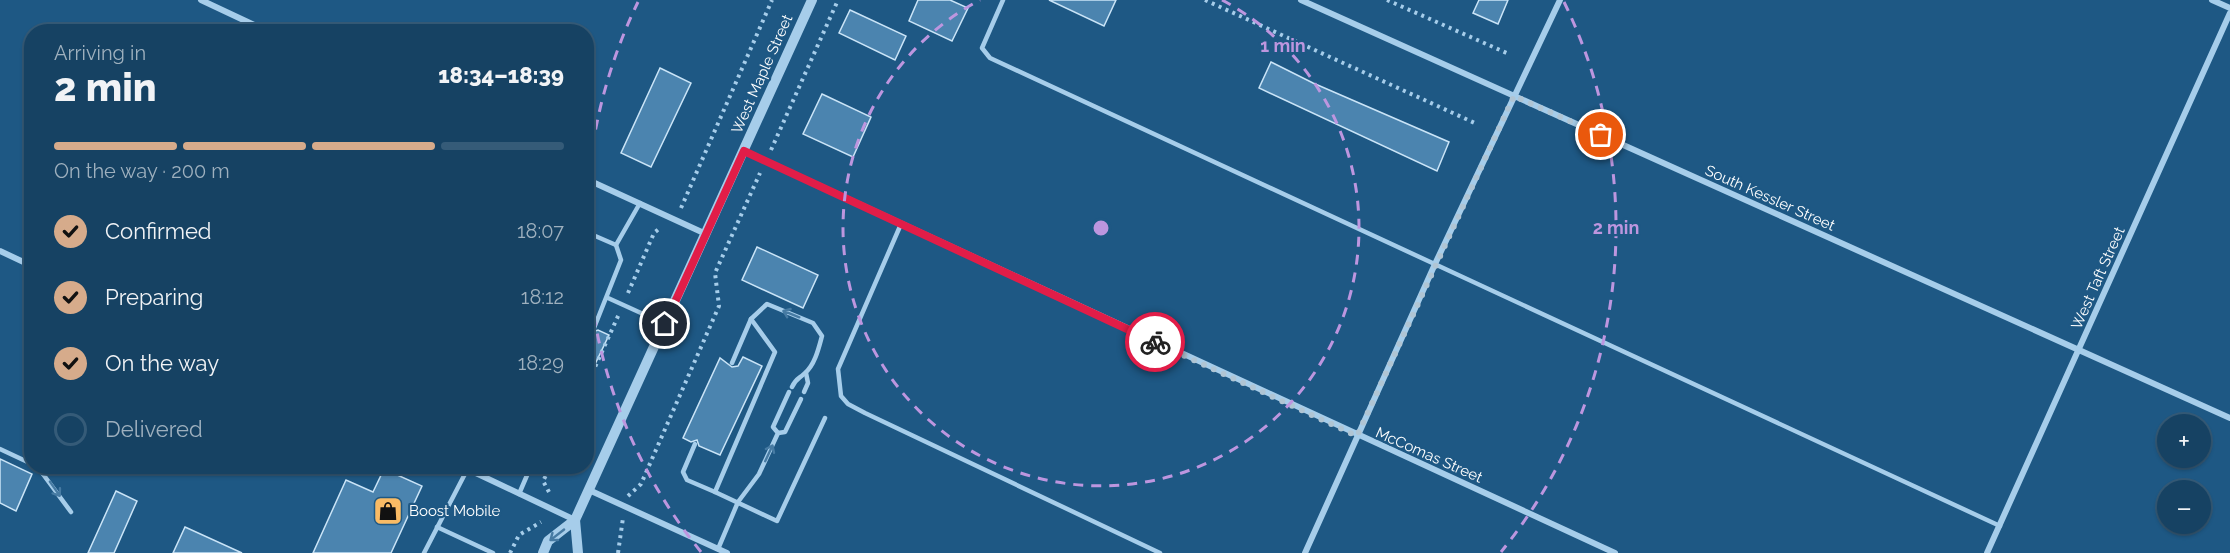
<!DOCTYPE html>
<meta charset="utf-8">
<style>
:root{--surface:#164263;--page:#234d6c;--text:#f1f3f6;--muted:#9eb0be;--line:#355b78;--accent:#d6ab8b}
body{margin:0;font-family:Raleway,sans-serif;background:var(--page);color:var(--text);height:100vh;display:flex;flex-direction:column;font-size:22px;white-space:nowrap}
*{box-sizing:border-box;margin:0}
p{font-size:20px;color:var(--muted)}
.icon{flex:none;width:33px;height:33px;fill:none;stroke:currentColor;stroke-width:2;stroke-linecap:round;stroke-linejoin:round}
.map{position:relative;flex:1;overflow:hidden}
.details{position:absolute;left:24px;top:24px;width:570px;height:450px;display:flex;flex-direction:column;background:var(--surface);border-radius:24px;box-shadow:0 2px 4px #0004,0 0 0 2px var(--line)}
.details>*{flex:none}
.controls{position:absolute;left:2157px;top:414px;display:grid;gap:12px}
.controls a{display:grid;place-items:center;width:54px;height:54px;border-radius:50%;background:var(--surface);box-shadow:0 2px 4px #0004,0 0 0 2px var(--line);font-size:30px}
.pin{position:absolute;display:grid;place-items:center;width:51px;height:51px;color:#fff;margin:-26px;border:3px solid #fff;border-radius:50%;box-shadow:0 2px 6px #0007}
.courier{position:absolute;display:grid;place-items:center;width:60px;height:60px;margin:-30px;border:4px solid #e11d48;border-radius:50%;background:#fff;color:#222;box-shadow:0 2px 8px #0007}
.overview em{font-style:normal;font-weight:800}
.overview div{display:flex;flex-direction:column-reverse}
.overview{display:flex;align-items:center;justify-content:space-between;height:102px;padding:0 30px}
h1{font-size:39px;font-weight:800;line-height:45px}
.bar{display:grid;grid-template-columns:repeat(4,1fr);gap:9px 6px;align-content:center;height:72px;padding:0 30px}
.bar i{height:8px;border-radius:4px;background:var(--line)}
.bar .current{background:var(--accent)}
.bar p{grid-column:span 4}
ol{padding:0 30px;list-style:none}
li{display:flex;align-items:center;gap:18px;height:66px}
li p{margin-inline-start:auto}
li .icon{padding:6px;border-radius:50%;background:var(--accent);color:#111;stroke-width:4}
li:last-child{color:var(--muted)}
li i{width:33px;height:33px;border:3px solid var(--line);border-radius:50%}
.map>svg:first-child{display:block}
</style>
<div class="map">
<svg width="2230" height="553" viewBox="0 0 2230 553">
<rect width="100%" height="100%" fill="#1e5884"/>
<g fill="#4b84af" stroke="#cae4f7" stroke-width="1.5">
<path d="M918 0H950L968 8 952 41 909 21Z"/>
<path d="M1049 0H1116L1104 26Z"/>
<path d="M1479 0H1508L1498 24 1473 13Z"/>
<path d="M850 10 906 36 895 60 839 33Z"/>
<path d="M1271 62 1313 83 1449 142 1437 171 1259 88Z"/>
<path d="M660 68 691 83 651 167 621 153Z"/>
<path d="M822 94 871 117 853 157 803 134Z"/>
<path d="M757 247 818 275 803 308 742 280Z"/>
<path d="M586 324 592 332 598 330 609 335 586 383Z"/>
<path d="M743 357 762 366 720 455 699 446 697 440 691 442 683 438 720 358 732 367 738 366Z"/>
<path d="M0 459 32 474 16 511 0 503Z"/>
<path d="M384 469 422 486 391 553H313L346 480 373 492Z"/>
<path d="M116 491 137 501 114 553H88Z"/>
<path d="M185 527 242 553H173Z"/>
</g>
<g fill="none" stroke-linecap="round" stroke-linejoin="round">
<g stroke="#a6cdea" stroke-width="4" stroke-dasharray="3 4.5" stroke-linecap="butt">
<path d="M1205 0 1477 124"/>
<path d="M1387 0 1509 54"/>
<path d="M771 150 838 0"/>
<path d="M681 208 772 0"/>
<path d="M628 293 654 233 660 228"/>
<path d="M586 387 619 314"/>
<path d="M549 492 543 481 551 466"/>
<path d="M628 496 641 484 719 306 715 273 760 173"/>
<path d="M510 553 519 535 541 522"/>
<path d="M618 553 623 518"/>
</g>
<g stroke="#a6cdea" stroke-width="4.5">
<path d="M1003 0 982 48 990 58 2000 526"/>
<path d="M901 224 838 369 841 396 848 404 865 413 1160 553"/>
<path d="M586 232 616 245 621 260 594 328"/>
<path d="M616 245 640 203"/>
<path d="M608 298 663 323"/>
<path d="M751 319 775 352 715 492 777 521 825 418"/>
<path d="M732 363 751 319 767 304 813 323 822 336C819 347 815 365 805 373 799 379 796 378 792 387"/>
<path d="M804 392 808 383 806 373"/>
<path d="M778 433 785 432 801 399"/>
<path d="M695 444 683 472 687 480 715 492"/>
<path d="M0 449 32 464"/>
<path d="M37 466 71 512"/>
<path d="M519 494 531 466"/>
<path d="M437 527 493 553"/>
<path d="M718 549 738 502 759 474 778 433 773 427 789 392"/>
<path d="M424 553 467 470"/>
</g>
<g stroke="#a6cdea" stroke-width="6">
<path d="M201 0 269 32"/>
<path d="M1301 0 2230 418"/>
<path d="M2212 0 2230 8"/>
<path d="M744 151 1615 553"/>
<path d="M586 179 706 234"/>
<path d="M0 251 32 266"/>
<path d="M461 466 575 520"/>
<path d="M589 490 727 553"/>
<path d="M1305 553 1435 264 1560 0"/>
<path d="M1987 553 2230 13"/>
</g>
<g stroke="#a6cdea" stroke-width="10">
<path d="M575 520 578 553"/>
<path d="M543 553 548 541 575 520 812 0"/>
</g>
</g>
<defs><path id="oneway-shaft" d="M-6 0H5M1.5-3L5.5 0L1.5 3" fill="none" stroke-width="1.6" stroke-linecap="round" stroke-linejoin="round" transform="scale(1.5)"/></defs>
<g stroke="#477ba3">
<use href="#oneway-shaft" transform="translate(791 314) rotate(-158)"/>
<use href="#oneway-shaft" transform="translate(769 453) rotate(-65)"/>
<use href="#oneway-shaft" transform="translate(55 489) rotate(55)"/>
<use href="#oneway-shaft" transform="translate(557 535) rotate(142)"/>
</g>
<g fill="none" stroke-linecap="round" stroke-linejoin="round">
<path stroke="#b0c5d4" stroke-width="6" stroke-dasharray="0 10.8" d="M1155 342 1357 436 1514 96 1601 135"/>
<path stroke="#e11d48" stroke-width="8" d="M665 324 744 151 1155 342"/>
</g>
<g fill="none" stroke="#bd96df" stroke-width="3" stroke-dasharray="10 8">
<path d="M1222 0A258 258 0 1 1 980 0"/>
<path d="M701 552A515 515 0 0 1 587 255M587 201A515 515 0 0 1 638 2M1564 2A515 515 0 0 1 1501 552"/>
</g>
<defs>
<g id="shop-square" transform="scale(1.5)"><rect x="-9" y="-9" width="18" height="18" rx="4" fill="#f9bb65" stroke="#1e5884"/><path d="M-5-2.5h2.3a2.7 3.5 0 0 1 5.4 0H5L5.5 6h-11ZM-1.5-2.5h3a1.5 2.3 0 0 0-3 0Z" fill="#111"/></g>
</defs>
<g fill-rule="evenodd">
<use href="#shop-square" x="388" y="511"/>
</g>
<g text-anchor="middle" stroke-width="4.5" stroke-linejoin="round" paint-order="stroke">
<g font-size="15" fill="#fff" stroke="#1e5884">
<text transform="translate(762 74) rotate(-66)" y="5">West Maple Street</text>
<text transform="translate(1770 198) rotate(24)" y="5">South Kessler Street</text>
<text transform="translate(2098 278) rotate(-66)" y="5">West Taft Street</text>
<text transform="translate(1429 455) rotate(24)" y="5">McComas Street</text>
</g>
<g font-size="15" fill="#fff" stroke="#1e5884" text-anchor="start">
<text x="409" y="516">Boost Mobile</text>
</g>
</g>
<circle cx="1101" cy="228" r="9" fill="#bd96df" stroke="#1e5884" stroke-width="3"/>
<g font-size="18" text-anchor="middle" font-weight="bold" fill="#bd96df" stroke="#1e5884" stroke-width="4.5" stroke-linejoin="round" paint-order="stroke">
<text x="1283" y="52">1 min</text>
<text x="1616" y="234">2 min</text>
</g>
</svg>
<div class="controls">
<a>+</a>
<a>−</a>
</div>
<div class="pin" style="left:1601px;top:135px;background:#ea580c"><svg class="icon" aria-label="bag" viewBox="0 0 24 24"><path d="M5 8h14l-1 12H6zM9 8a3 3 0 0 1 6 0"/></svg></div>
<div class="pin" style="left:665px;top:324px;background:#1f2937"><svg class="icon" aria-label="home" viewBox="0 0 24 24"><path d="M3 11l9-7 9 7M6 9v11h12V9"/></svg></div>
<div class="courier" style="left:1155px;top:342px"><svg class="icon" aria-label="bike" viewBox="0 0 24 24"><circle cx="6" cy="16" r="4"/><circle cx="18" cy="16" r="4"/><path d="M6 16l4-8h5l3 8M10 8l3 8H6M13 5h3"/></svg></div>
<section class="details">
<div class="overview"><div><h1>2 min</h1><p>Arriving in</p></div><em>18:34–18:39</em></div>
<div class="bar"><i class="current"></i><i class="current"></i><i class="current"></i><i></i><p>On the way · 200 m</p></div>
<ol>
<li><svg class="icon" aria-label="check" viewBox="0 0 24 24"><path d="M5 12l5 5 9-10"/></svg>Confirmed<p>18:07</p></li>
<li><svg class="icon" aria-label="check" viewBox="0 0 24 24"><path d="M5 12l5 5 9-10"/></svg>Preparing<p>18:12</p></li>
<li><svg class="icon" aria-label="check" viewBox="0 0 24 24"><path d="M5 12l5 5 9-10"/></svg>On the way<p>18:29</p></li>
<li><i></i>Delivered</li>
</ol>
</section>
</div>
